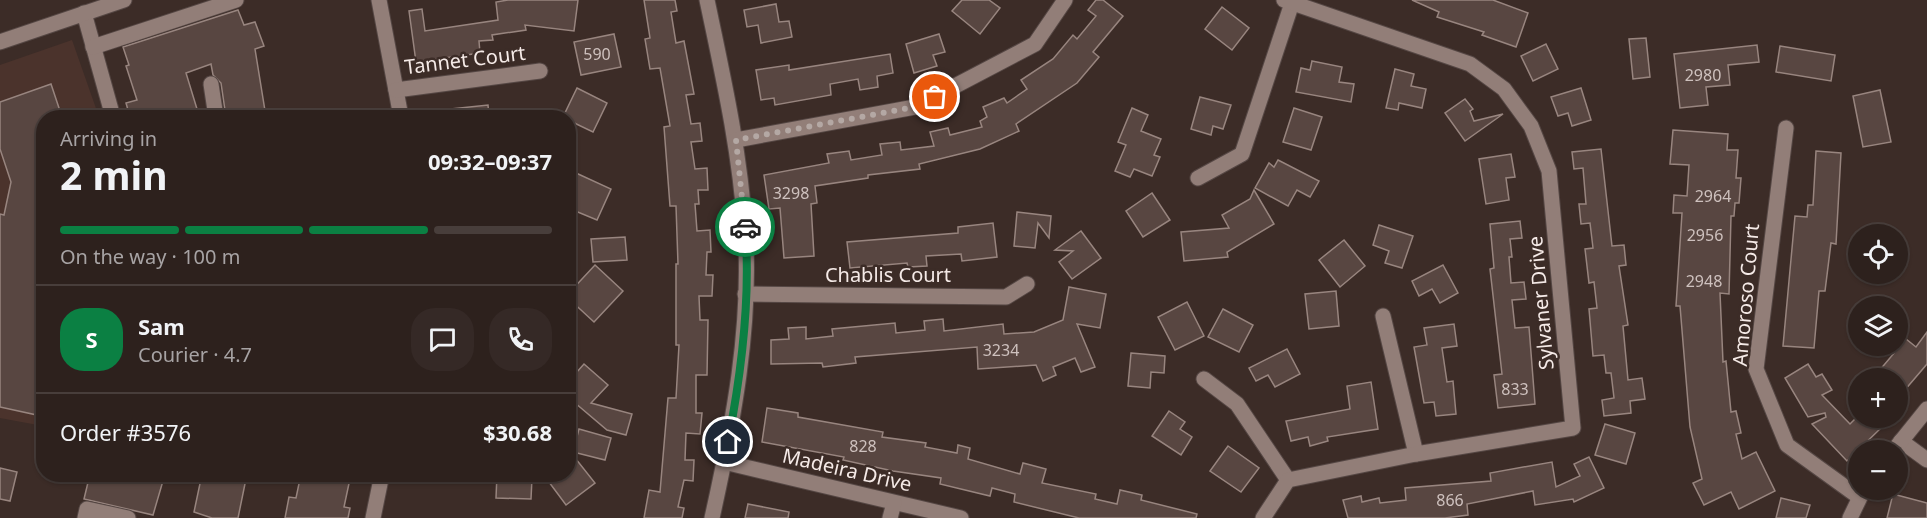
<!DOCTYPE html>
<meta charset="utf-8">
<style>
:root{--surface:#2d211d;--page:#352926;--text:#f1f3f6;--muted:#a7a3a4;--line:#483e3b;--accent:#0b8043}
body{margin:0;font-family:"Noto Sans",sans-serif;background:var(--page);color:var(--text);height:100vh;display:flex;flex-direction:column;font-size:22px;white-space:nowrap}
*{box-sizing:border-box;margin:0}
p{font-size:20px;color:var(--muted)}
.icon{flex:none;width:33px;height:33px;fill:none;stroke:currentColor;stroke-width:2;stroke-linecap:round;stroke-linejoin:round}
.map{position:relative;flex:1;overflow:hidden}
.sheet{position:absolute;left:36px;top:110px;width:540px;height:372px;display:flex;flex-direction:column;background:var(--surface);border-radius:24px;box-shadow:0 2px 4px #0004,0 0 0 2px var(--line)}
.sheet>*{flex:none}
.buttons{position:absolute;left:1848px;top:224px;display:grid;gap:12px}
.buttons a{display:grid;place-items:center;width:60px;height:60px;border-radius:50%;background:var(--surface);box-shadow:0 2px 4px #0004,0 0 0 2px var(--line);font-size:30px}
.pin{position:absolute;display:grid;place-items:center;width:51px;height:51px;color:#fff;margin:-26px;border:3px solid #fff;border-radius:50%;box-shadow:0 2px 6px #0007}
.courier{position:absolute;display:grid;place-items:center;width:60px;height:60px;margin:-30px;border:4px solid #0b8043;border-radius:50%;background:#fff;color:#222;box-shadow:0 2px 8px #0007}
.summary em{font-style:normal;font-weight:700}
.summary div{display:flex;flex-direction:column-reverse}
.summary{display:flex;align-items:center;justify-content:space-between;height:102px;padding:0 24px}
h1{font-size:39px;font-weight:700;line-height:45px}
.bar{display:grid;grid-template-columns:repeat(4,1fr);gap:9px 6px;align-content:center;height:72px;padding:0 24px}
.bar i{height:8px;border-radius:4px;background:var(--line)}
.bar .active{background:var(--accent)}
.bar p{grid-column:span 4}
.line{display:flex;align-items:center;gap:15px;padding:0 24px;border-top:2px solid var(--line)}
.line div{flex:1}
.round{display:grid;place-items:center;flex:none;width:63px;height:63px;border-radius:24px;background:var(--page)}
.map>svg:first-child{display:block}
</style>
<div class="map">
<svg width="1927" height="518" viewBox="0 0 1927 518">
<rect width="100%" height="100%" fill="#3c2c27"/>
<path fill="#4b332c" d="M72 40 99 117H44L43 426 0 418V65Z"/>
<g fill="#584641" stroke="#98857f" stroke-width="1.5">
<path d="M508 0H578L574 31 525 25 526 30 492 35 493 40 479 41 480 53 416 62 409 11 422 9 425 31 498 20 496 2Z"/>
<path d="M644 0H675L677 11 671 12 676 43 684 41 694 94 686 95 691 124 700 123 702 141 691 142 695 169 707 168 708 190H698L699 204H695L697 231 710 230 711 252H707L706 275H713L712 296H699L700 320H708L707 375H696V413H702L700 434 686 433 685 460H694L693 481 684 480 678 507 684 508 682 518H644L649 490 660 492 668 398H676L679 345H676V264H678L676 206H670L664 127 670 126 660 68 650 69 645 39 650 38Z"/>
<path d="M962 0H989L1000 8 980 34 952 11Z"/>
<path d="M1096 0H1103L1123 16 1093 52 1099 57 1077 83 1016 124 1019 131 980 149 919 164 920 169 868 175V178L815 186 817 203 811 204 814 256 784 258 780 208 769 209 764 175 829 163 827 154 849 151 851 160 882 155 880 144 900 142 901 150 934 146 930 132 948 128 950 135 982 127 980 121 987 117 983 107 1004 98 1007 103 1027 89 1021 80 1053 59 1073 35 1077 39 1096 16 1088 10Z"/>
<path d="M1412 0H1493L1528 13 1516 47 1482 35 1484 32 1437 17 1439 12Z"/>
<path d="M776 4 779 22 789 21 792 37 761 43 758 25 747 27 744 10Z"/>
<path d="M1222 7 1249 28 1232 50 1205 29Z"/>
<path d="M238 10 244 25 255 22 264 46 255 49 266 117H226L221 83 213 75 211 64 186 73 197 109 186 112 187 117H130L126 103 137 100 126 66 129 65 123 47Z"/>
<path d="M614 34 621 67 581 75 574 42Z"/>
<path d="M939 34 945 52 933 55 937 66 914 73 906 44Z"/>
<path d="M1646 38 1650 77 1633 79 1629 39Z"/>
<path d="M1546 44 1558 69 1533 81 1521 56Z"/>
<path d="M1757 45 1759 62 1728 65 1730 85 1706 87 1708 105 1680 108 1674 54Z"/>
<path d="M1780 46 1835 55 1831 81 1776 72Z"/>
<path d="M890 54 893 73 877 76 878 87 860 90 858 79 830 84 831 95 775 105 774 98 761 100 756 70 789 65V70Z"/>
<path d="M1312 61 1342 67 1339 82 1354 84 1351 102 1296 92 1301 68 1310 70Z"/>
<path d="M1395 69 1414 74 1411 86 1426 89 1422 108 1399 103 1398 110 1386 108Z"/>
<path d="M51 84 62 117H44V387L37 415 0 407V214L4 215 11 182 0 149V102Z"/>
<path d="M577 88 607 103 593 132 568 120V117H563Z"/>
<path d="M1581 88 1591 120 1572 126 1568 113 1558 116 1551 97Z"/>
<path d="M1880 90 1891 142 1863 147 1853 96Z"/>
<path d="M1200 97 1231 105 1223 129 1213 126 1211 135 1191 129Z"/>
<path d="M1465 99 1473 109 1470 111 1474 121 1503 114 1465 141 1445 113Z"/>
<path d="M488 105 489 117H451V109Z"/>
<path d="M1132 108 1148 115 1141 131 1161 139 1154 155 1160 157 1152 176 1134 169 1130 177 1115 171 1126 145 1118 142Z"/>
<path d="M1294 108 1322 117 1311 150 1283 142Z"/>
<path d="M1673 130 1728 134 1727 150H1738L1736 178H1741L1739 203H1735L1734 216H1731L1729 294 1720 293 1723 362 1726 361 1731 412 1736 411 1741 433 1736 434 1742 459 1756 452 1775 491 1739 509 1731 492 1704 505 1693 483 1702 479 1690 427 1680 306H1676L1682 213H1673L1674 195 1687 196 1689 165 1670 164Z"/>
<path d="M1601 149 1612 246 1624 245 1626 265 1619 266 1628 325 1623 326 1628 380 1642 378 1645 399 1630 401 1631 413 1604 416 1602 400 1614 398 1611 373H1606L1604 355 1593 356 1589 309 1597 308 1594 282 1589 283 1585 249 1593 248 1590 223 1581 224 1579 204H1586L1583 168 1574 169 1572 152Z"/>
<path d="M1816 151 1841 153 1836 244 1831 243 1825 291H1819L1814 348 1783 346 1795 216 1807 217 1808 205H1813Z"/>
<path d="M1511 154 1515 177 1506 178 1509 200 1486 204 1479 159Z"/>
<path d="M1278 160 1319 181 1310 197 1297 190 1288 206 1255 188 1269 163 1274 167Z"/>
<path d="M576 173 611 189 597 220 568 208V191Z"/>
<path d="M1254 190 1274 224 1227 252 1228 257 1184 261 1181 232 1229 228 1222 215 1250 199Z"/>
<path d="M1152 193 1170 220 1143 237 1126 211Z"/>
<path d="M1017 212 1051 216 1049 238 1038 223 1035 248 1014 246Z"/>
<path d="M1520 221 1522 238 1510 239 1512 257H1509L1511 283 1524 282 1526 299 1512 300 1515 328 1529 327 1535 404 1498 408 1494 375 1502 374 1490 269 1494 268 1490 224Z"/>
<path d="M993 223 997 257 962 261 961 254 926 256 927 266 908 267 907 263 850 268 847 242 958 233V227Z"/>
<path d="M1379 225 1413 236 1402 268 1385 263 1389 251 1373 245Z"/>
<path d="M1081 231 1101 258 1072 279 1059 262 1073 251 1055 250Z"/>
<path d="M625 237 627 260 593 262 591 239Z"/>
<path d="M1344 240 1365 266 1340 287 1319 260Z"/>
<path d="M595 265 623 291 594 322 568 298V294Z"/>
<path d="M1443 265 1458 293 1440 303 1432 289 1419 296 1412 281Z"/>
<path d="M1069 287 1106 294 1100 328 1077 324 1095 367 1081 372 1075 358 1053 367 1056 375 1043 381 1036 365 978 369 977 347 855 357 856 363 823 367 822 363 771 364V340L789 339 788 328 806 327V339L833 336 832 329 895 323 896 333 925 330 924 321 943 319 944 331 1003 324 1004 334 1034 332 1063 320Z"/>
<path d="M1336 291 1339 326 1309 329 1305 294Z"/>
<path d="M1187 302 1204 336 1175 350 1158 317Z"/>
<path d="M1223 309 1253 325 1239 352 1208 337Z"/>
<path d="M1454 324 1457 346 1442 348 1447 382 1453 381 1456 414 1436 416 1434 402 1424 403 1414 347 1427 345 1424 328Z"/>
<path d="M1927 332V364L1898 398V378H1873L1906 339 1916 347Z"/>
<path d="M1287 349 1300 374 1275 387 1268 375 1256 381 1249 368Z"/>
<path d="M1131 353 1165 356 1164 373 1151 372 1150 388 1128 386Z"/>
<path d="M584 364 608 385 591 403 632 414 626 435 607 430 568 397V382Z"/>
<path d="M1808 364 1816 377 1822 374 1832 390 1822 395 1850 424 1857 417H1873L1882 427 1847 461 1812 424 1826 417 1825 413 1808 417 1785 378Z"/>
<path d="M1371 382 1378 429 1327 437 1328 441 1310 446 1308 437 1291 441 1286 421 1350 409 1347 386Z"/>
<path d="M767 408 798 413V417L883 432 882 437 926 443 925 447 957 453 958 445 970 448 968 459 1020 474 1023 463 1046 469 1042 483 1096 494 1095 499 1117 504 1120 490 1142 495 1141 500 1197 514 1196 518H1079L1014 502 1015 494 992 488 990 496 940 484 941 478 893 471 843 460 844 457 762 442Z"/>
<path d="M1169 411 1185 422 1180 429 1192 437 1181 455 1152 436Z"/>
<path d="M1605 424 1635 433 1626 464 1595 455Z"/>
<path d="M579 429 611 438 605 460 573 452Z"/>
<path d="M1228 446 1259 468 1241 492 1210 471Z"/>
<path d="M568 449 595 483 566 505 543 474H568Z"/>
<path d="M1589 457 1604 488 1574 502 1573 499 1535 505 1533 491 1467 504 1468 515 1445 518H1348L1343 500 1361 496 1362 502 1379 498 1380 503 1406 500 1405 488 1491 481 1490 473 1552 462 1556 487 1580 476 1574 464Z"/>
<path d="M0 468 17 472 10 501 0 499Z"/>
<path d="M90 474H165L153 515 84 499Z"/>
<path d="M202 474H247L238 518H212L194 512Z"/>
<path d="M301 474H351L344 507 350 508 348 518H285L289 497 296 498Z"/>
<path d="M497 474H519V478H532L531 499 496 498Z"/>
<path d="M1893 494 1927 503V518H1887Z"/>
<path d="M1781 498 1810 505 1806 518H1776Z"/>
<path d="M748 504 789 512 788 518H745Z"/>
</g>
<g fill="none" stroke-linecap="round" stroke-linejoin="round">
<g stroke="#554744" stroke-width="17">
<g id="minor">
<path d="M379 0 401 117"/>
<path d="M707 0C723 76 740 151 745 229 752 326 733 424 712 518"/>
<path d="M84 13 113 117"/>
<path d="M0 42 124 0"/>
<path d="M93 47 236 0"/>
<path d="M211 84 216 117"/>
<path d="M396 90 540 71"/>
<path d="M1786 128 1756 369 1787 445 1859 497"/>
<path d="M736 140 915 107 1035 44 1065 0"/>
<path d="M1198 178 1242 154 1292 3"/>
<path d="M745 294 1006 297 1027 284"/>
<path d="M1383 316 1416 454"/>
<path d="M1204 379 1237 404 1288 480"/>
<path d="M1901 441 1927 460"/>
<path d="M1894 450 1927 409"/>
<path d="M724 462 961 518"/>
<path d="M85 518 87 509 128 518"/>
<path d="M373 518 382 474"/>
<path d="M890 518 894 503"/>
<path d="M1263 518 1288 480 1416 454 1573 428 1549 171 1531 126 1504 89 1470 64 1284 0"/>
<path d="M1850 518 1864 489"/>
</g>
</g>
<use href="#minor" stroke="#927e78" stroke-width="15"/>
</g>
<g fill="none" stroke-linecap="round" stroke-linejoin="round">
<path stroke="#b4a8a4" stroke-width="6" stroke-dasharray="0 10.8" d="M745 227 736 140 915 107 935 97"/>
<path stroke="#0b8043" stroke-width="8" d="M728 442C741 375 751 295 745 227"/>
</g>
<g text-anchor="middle" stroke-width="5" stroke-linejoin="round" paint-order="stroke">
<g font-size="16" fill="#cec1be">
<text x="597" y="60">590</text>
<text x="1703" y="81">2980</text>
<text x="791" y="199">3298</text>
<text x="1713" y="202">2964</text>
<text x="1705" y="241">2956</text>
<text x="1704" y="287">2948</text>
<text x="1001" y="356">3234</text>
<text x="1515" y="395">833</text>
<text x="863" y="452">828</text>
<text x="1450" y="506">866</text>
</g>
<g font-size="20" fill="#f5eae7" stroke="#3c2c27">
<text transform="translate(465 60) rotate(-7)" y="7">Tannet Court</text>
<text x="888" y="282">Chablis Court</text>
<text transform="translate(1746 295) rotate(-85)" y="7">Amoroso Court</text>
<text transform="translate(1541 303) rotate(-95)" y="7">Sylvaner Drive</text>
<text transform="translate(847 470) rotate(13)" y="7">Madeira Drive</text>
</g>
</g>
</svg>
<div class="buttons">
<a><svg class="icon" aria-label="locate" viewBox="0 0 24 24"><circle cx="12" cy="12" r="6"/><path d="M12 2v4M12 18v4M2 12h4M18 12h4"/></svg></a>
<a><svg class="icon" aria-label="layers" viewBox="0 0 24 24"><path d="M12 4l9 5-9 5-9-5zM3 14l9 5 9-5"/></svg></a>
<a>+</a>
<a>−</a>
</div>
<div class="pin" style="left:935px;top:97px;background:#ea580c"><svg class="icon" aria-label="bag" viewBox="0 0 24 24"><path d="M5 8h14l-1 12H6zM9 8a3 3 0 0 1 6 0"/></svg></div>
<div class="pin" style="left:728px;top:442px;background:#1f2937"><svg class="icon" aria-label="home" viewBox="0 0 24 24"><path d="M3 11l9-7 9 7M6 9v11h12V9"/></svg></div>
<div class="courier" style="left:745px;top:227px"><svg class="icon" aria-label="car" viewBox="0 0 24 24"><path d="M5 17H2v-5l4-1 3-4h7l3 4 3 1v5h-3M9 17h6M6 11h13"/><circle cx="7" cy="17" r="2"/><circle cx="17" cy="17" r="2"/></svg></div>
<section class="sheet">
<div class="summary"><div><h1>2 min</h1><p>Arriving in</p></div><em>09:32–09:37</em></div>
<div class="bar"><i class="active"></i><i class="active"></i><i class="active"></i><i></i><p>On the way · 100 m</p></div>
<div class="line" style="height:108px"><b class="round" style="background:var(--accent);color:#fff">S</b><div><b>Sam</b><p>Courier · 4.7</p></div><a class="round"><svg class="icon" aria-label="chat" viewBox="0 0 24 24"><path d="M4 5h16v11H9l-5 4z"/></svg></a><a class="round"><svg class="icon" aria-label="phone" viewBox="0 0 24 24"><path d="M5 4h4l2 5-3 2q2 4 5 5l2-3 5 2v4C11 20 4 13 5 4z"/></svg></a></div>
<div class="line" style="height:78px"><div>Order #3576</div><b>$30.68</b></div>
</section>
</div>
